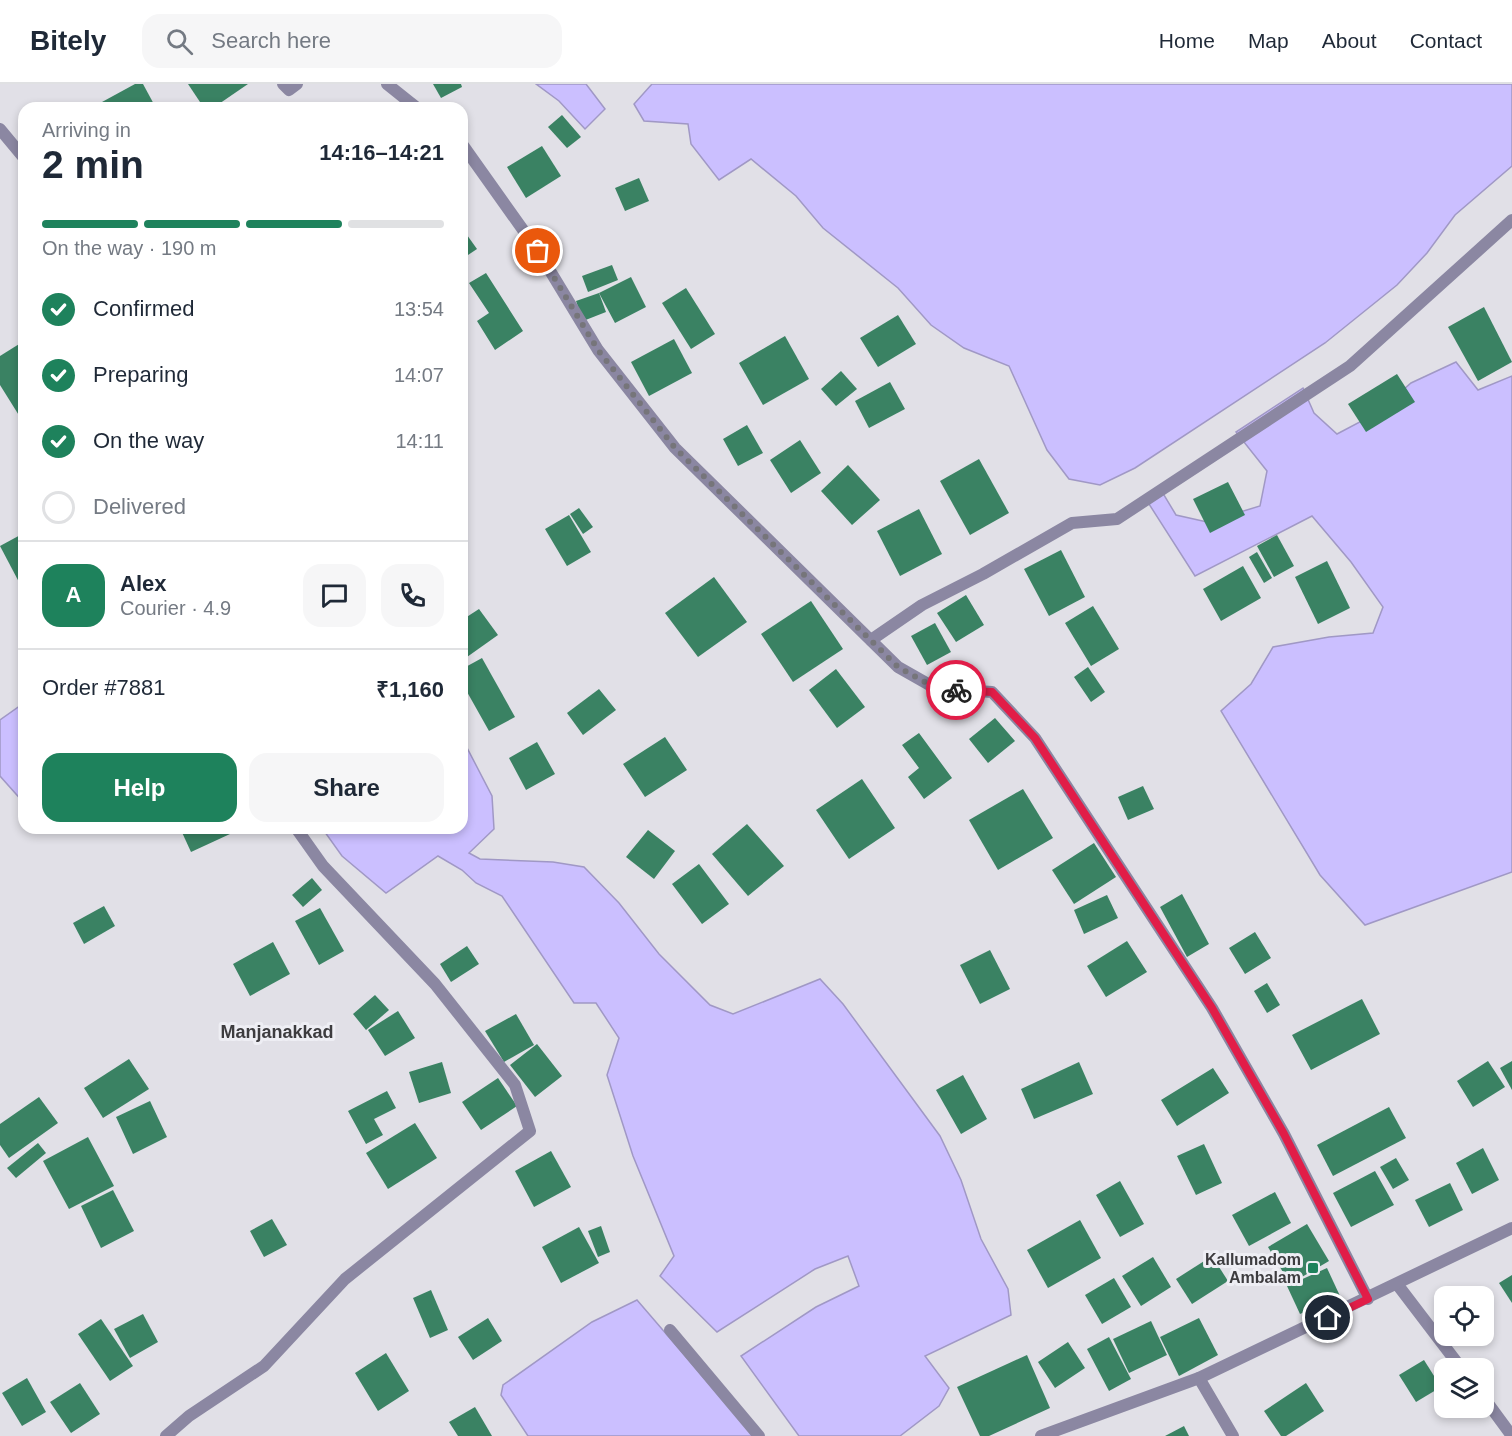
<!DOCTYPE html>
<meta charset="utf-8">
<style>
:root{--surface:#fff;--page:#f6f6f7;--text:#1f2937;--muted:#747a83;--line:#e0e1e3;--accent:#1e825c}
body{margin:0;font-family:Helvetica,sans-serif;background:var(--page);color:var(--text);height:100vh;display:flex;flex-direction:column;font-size:22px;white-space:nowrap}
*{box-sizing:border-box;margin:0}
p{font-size:20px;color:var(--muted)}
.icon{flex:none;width:33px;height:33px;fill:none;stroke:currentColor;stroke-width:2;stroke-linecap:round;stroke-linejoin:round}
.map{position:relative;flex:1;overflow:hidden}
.panel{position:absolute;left:18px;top:18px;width:450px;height:732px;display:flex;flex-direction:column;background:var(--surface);border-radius:18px;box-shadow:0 3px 9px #0003}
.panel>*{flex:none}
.controls{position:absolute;left:1434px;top:1202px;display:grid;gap:12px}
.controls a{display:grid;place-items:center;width:60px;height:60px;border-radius:12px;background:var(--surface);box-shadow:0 3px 9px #0003;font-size:30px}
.pin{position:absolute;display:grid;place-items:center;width:51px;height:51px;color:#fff;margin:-26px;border:3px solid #fff;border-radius:50%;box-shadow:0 2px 6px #0007}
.courier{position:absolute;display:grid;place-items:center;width:60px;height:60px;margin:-30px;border:4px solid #e11d48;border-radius:50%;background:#fff;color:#222;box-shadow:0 2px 8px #0007}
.overview em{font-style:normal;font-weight:800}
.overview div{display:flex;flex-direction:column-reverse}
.overview{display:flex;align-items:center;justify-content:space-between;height:102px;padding:0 24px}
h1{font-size:39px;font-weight:800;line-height:45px}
.bar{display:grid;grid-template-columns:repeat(4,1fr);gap:9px 6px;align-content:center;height:72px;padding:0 24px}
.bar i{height:8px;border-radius:4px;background:var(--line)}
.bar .current{background:var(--accent)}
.bar p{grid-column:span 4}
.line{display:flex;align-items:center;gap:15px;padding:0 24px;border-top:2px solid var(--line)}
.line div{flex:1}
.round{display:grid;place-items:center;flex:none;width:63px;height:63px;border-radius:18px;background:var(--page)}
ol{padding:0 24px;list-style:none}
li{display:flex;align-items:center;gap:18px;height:66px}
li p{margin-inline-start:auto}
li .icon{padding:6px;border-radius:50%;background:var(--accent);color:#fff;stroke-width:4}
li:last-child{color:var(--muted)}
li i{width:33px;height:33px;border:3px solid var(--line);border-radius:50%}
.button{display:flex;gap:12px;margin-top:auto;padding:12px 24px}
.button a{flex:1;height:69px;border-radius:18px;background:var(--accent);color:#fff;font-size:24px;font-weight:800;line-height:69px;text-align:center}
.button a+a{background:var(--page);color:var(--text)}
header{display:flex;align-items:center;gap:36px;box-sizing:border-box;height:84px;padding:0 30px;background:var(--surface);border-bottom:2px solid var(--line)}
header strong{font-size:28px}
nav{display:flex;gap:33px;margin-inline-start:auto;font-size:21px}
.search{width:420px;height:54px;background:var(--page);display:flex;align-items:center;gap:15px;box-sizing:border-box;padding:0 21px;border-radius:18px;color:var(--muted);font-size:22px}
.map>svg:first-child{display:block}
</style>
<header>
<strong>Bitely</strong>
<div class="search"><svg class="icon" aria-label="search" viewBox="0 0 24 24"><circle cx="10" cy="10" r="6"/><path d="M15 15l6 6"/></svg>Search here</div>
<nav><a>Home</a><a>Map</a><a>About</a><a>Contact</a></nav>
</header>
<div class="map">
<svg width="1512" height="1352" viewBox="0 0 1512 1352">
<rect width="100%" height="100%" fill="#e1e0e7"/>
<g fill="#cbbfff" stroke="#a098c5" stroke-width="1.5">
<path d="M536 0H586L605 25 585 45 559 17Z"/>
<path d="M652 0H1512V82L1455 131 1427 169 1397 201 1325 259 1135 384 1100 401 1069 395 1047 366 1009 282 964 264 931 241 898 204 823 144 796 112 751 75 719 96 691 60 688 40 644 37 634 20Z"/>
<path d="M1456 278 1478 306 1512 292V788L1365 841 1320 791 1221 627 1251 600 1273 563 1329 553 1373 549 1383 523 1351 478 1312 432 1195 492 1149 420 1161 406 1176 431 1207 438 1260 422 1267 387 1236 348 1303 304 1314 329 1337 350 1377 329 1411 299Z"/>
<path d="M24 619V719L0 692V636Z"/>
<path d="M462 646 463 656 492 712 494 745 469 769 480 775 553 778 584 783 619 819 659 870 710 921 733 930 820 895 843 920 940 1052 961 1096 981 1155 1008 1205 1011 1231 925 1272 949 1304 939 1322 900 1352H799L741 1272 816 1223 859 1202 848 1172 815 1185 717 1248 660 1192 674 1172 633 1072 607 991 619 954 596 919H574L502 812 476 799 462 786 438 772 386 809 342 772 322 744H462Z"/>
<path d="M637 1216 754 1352H528L501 1311 503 1301 592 1238Z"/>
</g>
<g fill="#3a8263">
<path d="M135 0H143L156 24H91Z"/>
<path d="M188 0H248L213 24H204Z"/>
<path d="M433 0H461L462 3 441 14Z"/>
<path d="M562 31 581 53 567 64 548 43Z"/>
<path d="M542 62 561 92 526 114 507 83Z"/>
<path d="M639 94 649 117 625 127 615 104Z"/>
<path d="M462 144 477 165 462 175Z"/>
<path d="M612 181 618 196 588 208 582 192Z"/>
<path d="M486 189 523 247 495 266 477 237 489 229 469 199Z"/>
<path d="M631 193 646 223 615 239 599 209Z"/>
<path d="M686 204 715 250 691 265 662 219Z"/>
<path d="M599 209 606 228 583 237 576 217Z"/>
<path d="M1484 223 1512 278 1478 297 1448 243Z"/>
<path d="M898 231 916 260 878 283 860 254Z"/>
<path d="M785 252 809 295 763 321 739 279Z"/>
<path d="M674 255 692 289 649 312 631 278Z"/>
<path d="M24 257V331L20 333 0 301V272Z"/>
<path d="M841 287 857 305 836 322 821 305Z"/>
<path d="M1397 290 1415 318 1366 348 1348 320Z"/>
<path d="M890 298 905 325 869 344 855 317Z"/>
<path d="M747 341 763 369 738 382 723 355Z"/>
<path d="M800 356 821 389 791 409 770 376Z"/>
<path d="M979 375 1009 429 970 451 940 397Z"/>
<path d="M848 381 880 416 852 441 821 407Z"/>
<path d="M1228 398 1245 431 1210 449 1193 415Z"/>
<path d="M579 424 593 443 583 450 570 430Z"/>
<path d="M919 425 942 470 900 492 877 447Z"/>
<path d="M569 431 591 468 567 482 545 445Z"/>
<path d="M24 449V498L20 500 0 462Z"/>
<path d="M1277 451 1294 482 1274 493 1257 462Z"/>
<path d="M1061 466 1085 513 1049 532 1024 485Z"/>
<path d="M1257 468 1272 494 1264 499 1249 473Z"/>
<path d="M1327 477 1350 524 1318 540 1295 493Z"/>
<path d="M1243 482 1261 514 1221 537 1203 505Z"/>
<path d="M714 493 747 538 698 573 665 529Z"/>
<path d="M966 511 984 541 956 558 937 529Z"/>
<path d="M811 517 843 565 793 598 761 550Z"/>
<path d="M1093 522 1119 565 1091 582 1065 539Z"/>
<path d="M479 525 498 551 467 573 462 566V536Z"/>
<path d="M935 539 951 568 927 581 911 552Z"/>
<path d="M482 574 515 633 489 647 462 599V585Z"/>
<path d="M1088 583 1105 608 1091 618 1074 593Z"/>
<path d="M836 585 865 623 837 644 809 606Z"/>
<path d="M599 605 616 626 583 651 567 629Z"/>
<path d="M995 634 1015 657 988 679 969 655Z"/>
<path d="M919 649 952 694 924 715 908 693 919 684 902 661Z"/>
<path d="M665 653 687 686 645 713 623 680Z"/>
<path d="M537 658 555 690 526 706 509 674Z"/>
<path d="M862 695 895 744 849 775 816 726Z"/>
<path d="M1143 702 1154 725 1128 736 1118 713Z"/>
<path d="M1023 705 1053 754 998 786 969 736Z"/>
<path d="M747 740 784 782 748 812 712 770Z"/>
<path d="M180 744H227L230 750 191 768Z"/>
<path d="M648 746 675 767 654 795 626 773Z"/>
<path d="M1094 759 1116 793 1074 820 1052 786Z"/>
<path d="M699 780 729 820 702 840 672 800Z"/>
<path d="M312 794 322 806 303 823 292 811Z"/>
<path d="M1182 810 1209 860 1187 873 1160 823Z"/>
<path d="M1107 811 1118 834 1084 850 1074 826Z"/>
<path d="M104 822 115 842 84 860 73 839Z"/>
<path d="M320 824 344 867 319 881 295 837Z"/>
<path d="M1255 848 1271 874 1245 890 1229 864Z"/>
<path d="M1127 857 1147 888 1106 913 1087 882Z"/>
<path d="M273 858 290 890 250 912 233 880Z"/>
<path d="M467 862 479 880 451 898 440 880Z"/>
<path d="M990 866 1010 905 980 920 960 881Z"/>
<path d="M1267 899 1280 921 1267 929 1254 907Z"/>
<path d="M375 911 389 926 366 946 353 930Z"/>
<path d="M1362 915 1380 950 1311 986 1292 951Z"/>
<path d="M398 927 415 954 385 972 368 946Z"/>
<path d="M516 930 534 961 504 978 485 947Z"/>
<path d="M537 960 562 992 535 1013 510 981Z"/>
<path d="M129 975 149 1005 103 1034 84 1004Z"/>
<path d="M1488 977 1505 1003 1473 1023 1457 997Z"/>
<path d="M1512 977V1006L1500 984Z"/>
<path d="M442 978 451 1009 419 1019 409 988Z"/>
<path d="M1079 978 1093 1010 1034 1035 1021 1005Z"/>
<path d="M1213 984 1229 1009 1177 1042 1161 1016Z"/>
<path d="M963 991 987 1035 961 1050 936 1006Z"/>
<path d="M498 994 517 1022 481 1046 462 1018Z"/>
<path d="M387 1007 396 1024 374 1035 383 1051 366 1060 348 1027Z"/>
<path d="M39 1013 58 1039 9 1074 0 1061V1040Z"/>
<path d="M150 1017 167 1053 133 1070 116 1033Z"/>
<path d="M1389 1023 1406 1054 1333 1092 1317 1061Z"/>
<path d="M415 1039 437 1074 388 1105 366 1069Z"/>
<path d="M88 1053 114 1102 69 1125 43 1077Z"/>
<path d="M38 1059 46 1069 16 1094 7 1084Z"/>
<path d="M1204 1060 1222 1099 1196 1111 1177 1072Z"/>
<path d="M1483 1064 1499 1096 1472 1110 1456 1079Z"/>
<path d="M551 1067 571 1103 534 1123 515 1087Z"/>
<path d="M1396 1074 1409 1096 1393 1105 1380 1083Z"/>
<path d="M1375 1087 1394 1121 1351 1143 1333 1109Z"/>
<path d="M1120 1097 1144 1140 1120 1153 1096 1111Z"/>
<path d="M1450 1099 1463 1126 1429 1143 1415 1116Z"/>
<path d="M113 1106 134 1147 101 1164 81 1122Z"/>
<path d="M1275 1108 1291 1139 1249 1162 1232 1131Z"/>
<path d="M272 1135 287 1161 264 1173 250 1147Z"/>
<path d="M1080 1136 1101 1174 1048 1204 1027 1166Z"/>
<path d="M1307 1140 1329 1177 1290 1200 1268 1163Z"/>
<path d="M601 1142 610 1168 598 1173 588 1147Z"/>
<path d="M579 1143 599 1179 561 1199 542 1163Z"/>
<path d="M1212 1172 1228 1197 1192 1220 1176 1195Z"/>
<path d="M1153 1173 1171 1203 1141 1222 1122 1192Z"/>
<path d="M1327 1184 1340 1212 1300 1230 1287 1202Z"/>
<path d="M1512 1191V1219L1499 1199Z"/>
<path d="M1114 1194 1131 1223 1102 1240 1085 1211Z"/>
<path d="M431 1206 448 1246 430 1254 413 1214Z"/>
<path d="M1444 1227V1250L1435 1232Z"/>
<path d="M143 1230 158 1258 130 1274 114 1245Z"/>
<path d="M488 1234 502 1257 473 1276 458 1253Z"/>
<path d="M1199 1234 1218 1271 1179 1292 1160 1253Z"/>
<path d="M101 1235 133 1282 110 1297 78 1250Z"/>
<path d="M1151 1237 1167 1271 1129 1289 1113 1255Z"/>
<path d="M1445 1251H1469L1451 1261Z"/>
<path d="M1109 1253 1131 1295 1109 1307 1087 1265Z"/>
<path d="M1068 1258 1085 1284 1055 1304 1038 1278Z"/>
<path d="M386 1269 409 1307 378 1327 355 1289Z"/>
<path d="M1027 1271 1050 1324 989 1352H980L957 1303Z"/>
<path d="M1424 1276 1441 1303 1416 1318 1399 1291Z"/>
<path d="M27 1294 46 1328 22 1342 2 1309Z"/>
<path d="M80 1299 100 1330 71 1349 50 1318Z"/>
<path d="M1306 1299 1324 1327 1286 1352H1281L1264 1327Z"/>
<path d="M475 1323 492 1352H458L449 1338Z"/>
<path d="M1184 1342 1189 1352H1165Z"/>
</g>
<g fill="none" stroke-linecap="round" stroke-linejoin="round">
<g stroke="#8b87a2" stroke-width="12">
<path d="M283 0 289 6 297 0"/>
<path d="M387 0 417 24"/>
<path d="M0 45 24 74"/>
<path d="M462 60 538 167 598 266 675 364 898 583 935 604 992 608 1035 654 1212 924 1284 1050 1368 1215"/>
<path d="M871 556 922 521 983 490 1072 439 1117 435 1350 282 1512 136"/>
<path d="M1397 1200 1461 1284"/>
<path d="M670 1246 759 1352"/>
<path d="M1199 1294 1233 1352"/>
<path d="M1484 1314 1512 1352"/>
<path d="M166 1352 189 1332 264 1282 345 1195 530 1047 515 1001 435 900 323 782 296 744"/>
</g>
<path stroke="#8b87a2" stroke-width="12" d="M1041 1352 1199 1294 1512 1144"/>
</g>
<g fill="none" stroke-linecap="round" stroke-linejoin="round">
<path stroke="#76757a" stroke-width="6" stroke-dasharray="0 10.8" d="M538 167 598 266 675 364 898 583 936 604 956 606"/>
<path stroke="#e11d48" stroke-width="8" d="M956 606 992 608 1035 654 1212 924 1284 1050 1368 1215 1328 1234"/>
</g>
<rect fill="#1e825c" stroke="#eeeef4" stroke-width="2" x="1307" y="1178" width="12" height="12" rx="3"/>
<g text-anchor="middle" stroke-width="6" stroke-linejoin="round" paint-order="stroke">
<g font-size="16" font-weight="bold" fill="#3d3c3f" stroke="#eeeef4" text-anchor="end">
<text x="1301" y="1181">Kallumadom<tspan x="1301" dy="18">Ambalam</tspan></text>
</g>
<g font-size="18" font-weight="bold" fill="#3d3c3f" stroke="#eeeef4">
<text x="277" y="954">Manjanakkad</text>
</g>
</g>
</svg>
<div class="controls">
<a><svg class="icon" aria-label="locate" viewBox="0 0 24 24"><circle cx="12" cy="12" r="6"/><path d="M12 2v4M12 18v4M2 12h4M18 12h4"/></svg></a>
<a><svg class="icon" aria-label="layers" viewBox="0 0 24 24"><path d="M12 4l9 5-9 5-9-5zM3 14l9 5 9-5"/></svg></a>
</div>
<div class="pin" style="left:538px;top:167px;background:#ea580c"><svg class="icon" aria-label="bag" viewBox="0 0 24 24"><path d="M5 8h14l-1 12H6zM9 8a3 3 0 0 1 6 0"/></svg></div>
<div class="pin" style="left:1328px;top:1234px;background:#1f2937"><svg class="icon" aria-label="home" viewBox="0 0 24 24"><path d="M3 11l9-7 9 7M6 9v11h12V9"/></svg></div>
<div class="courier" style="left:956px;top:606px"><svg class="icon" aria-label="bike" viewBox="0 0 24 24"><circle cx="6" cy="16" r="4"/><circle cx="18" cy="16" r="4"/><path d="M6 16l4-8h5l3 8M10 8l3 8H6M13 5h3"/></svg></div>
<section class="panel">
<div class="overview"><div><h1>2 min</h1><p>Arriving in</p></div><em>14:16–14:21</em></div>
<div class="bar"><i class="current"></i><i class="current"></i><i class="current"></i><i></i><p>On the way · 190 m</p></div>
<ol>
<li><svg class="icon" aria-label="check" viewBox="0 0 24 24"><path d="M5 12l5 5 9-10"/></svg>Confirmed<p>13:54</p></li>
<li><svg class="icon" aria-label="check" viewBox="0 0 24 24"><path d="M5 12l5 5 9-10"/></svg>Preparing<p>14:07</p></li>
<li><svg class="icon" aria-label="check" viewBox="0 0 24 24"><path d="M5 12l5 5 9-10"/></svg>On the way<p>14:11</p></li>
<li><i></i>Delivered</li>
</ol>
<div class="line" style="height:108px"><b class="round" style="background:var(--accent);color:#fff">A</b><div><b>Alex</b><p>Courier · 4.9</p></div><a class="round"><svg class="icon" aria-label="chat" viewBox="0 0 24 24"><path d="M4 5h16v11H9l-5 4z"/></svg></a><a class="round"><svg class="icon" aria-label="phone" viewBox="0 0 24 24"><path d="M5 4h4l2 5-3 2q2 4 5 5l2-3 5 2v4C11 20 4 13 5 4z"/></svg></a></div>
<div class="line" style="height:78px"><div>Order #7881</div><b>₹1,160</b></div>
<div class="button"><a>Help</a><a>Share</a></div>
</section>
</div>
